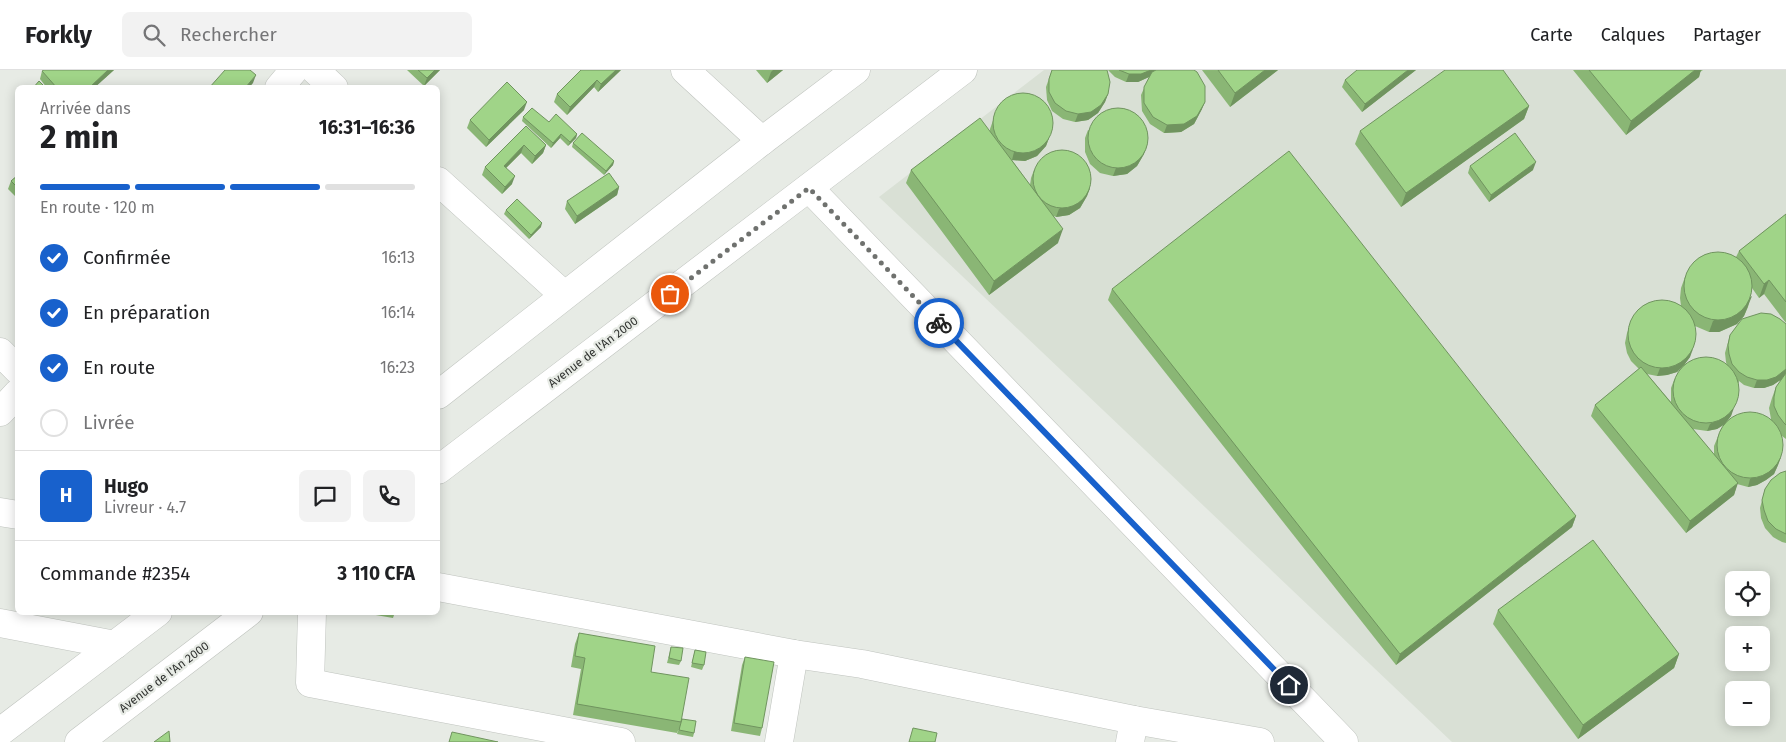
<!DOCTYPE html>
<html lang="fr">
<meta charset="utf-8">
<style>
:root{--surface:#fff;--page:#f2f2f2;--text:#202124;--muted:#757577;--line:#e0e0e0;--accent:#1861cc}
body{margin:0;font-family:"Fira Sans",sans-serif;background:var(--page);color:var(--text);height:100vh;display:flex;flex-direction:column;font-size:19px;white-space:nowrap}
*{box-sizing:border-box;margin:0}
p{font-size:16px;color:var(--muted)}
.icon{flex:none;width:28px;height:28px;fill:none;stroke:currentColor;stroke-width:2;stroke-linecap:round;stroke-linejoin:round}
.map{position:relative;flex:1;overflow:hidden}
.details{position:absolute;left:15px;top:15px;width:425px;height:530px;display:flex;flex-direction:column;background:var(--surface);border-radius:8px;box-shadow:0 2px 12px #0003}
.details>*{flex:none}
.buttons{position:absolute;left:1725px;top:501px;display:grid;gap:10px}
.buttons a{display:grid;place-items:center;width:45px;height:45px;border-radius:8px;background:var(--surface);box-shadow:0 2px 12px #0003;font-size:25px}
.pin{position:absolute;display:grid;place-items:center;width:42px;height:42px;color:#fff;margin:-21px;border:2px solid #fff;border-radius:50%;box-shadow:0 1px 5px #0007}
.courier{position:absolute;display:grid;place-items:center;width:50px;height:50px;margin:-25px;border:4px solid #1861cc;border-radius:50%;background:#fff;color:#222;box-shadow:0 1px 6px #0007}
.overview em{font-style:normal;font-weight:700}
.overview div{display:flex;flex-direction:column-reverse}
.overview{display:flex;align-items:center;justify-content:space-between;height:85px;padding:0 25px}
h1{font-size:32px;font-weight:700;line-height:38px}
.bar{display:grid;grid-template-columns:repeat(4,1fr);gap:8px 5px;align-content:center;height:60px;padding:0 25px}
.bar i{height:6px;border-radius:4px;background:var(--line)}
.bar .active{background:var(--accent)}
.bar p{grid-column:span 4}
.line{display:flex;align-items:center;gap:12px;padding:0 25px;border-top:1px solid var(--line)}
.line div{flex:1}
.round{display:grid;place-items:center;flex:none;width:52px;height:52px;border-radius:8px;background:var(--page)}
ol{padding:0 25px;list-style:none}
li{display:flex;align-items:center;gap:15px;height:55px}
li p{margin-inline-start:auto}
li .icon{padding:5px;border-radius:50%;background:var(--accent);color:#fff;stroke-width:4}
li:last-child{color:var(--muted)}
li i{width:28px;height:28px;border:2px solid var(--line);border-radius:50%}
header{display:flex;align-items:center;gap:30px;box-sizing:border-box;height:70px;padding:0 25px;background:var(--surface);border-bottom:1px solid var(--line)}
header strong{font-size:24px}
nav{display:flex;gap:28px;margin-inline-start:auto;font-size:18px}
.search{width:350px;height:45px;background:var(--page);display:flex;align-items:center;gap:12px;box-sizing:border-box;padding:0 18px;border-radius:8px;color:var(--muted);font-size:19px}
.map>svg:first-child{display:block}
</style>
<header>
<strong>Forkly</strong>
<div class="search"><svg class="icon" aria-label="search" viewBox="0 0 24 24"><circle cx="10" cy="10" r="6"/><path d="M15 15l6 6"/></svg>Rechercher</div>
<nav><a>Carte</a><a>Calques</a><a>Partager</a></nav>
</header>
<div class="map">
<svg width="1786" height="672" viewBox="0 0 1786 672">
<rect width="100%" height="100%" fill="#e7ebe5"/>
<path fill="#d9e0d5" fill-rule="evenodd" d="M1044 0H1786V672H1452L879 127ZM1734 510H1761V538H1734ZM1734 565H1761V592H1734ZM1734 620H1761V648H1734Z"/>
<g fill="none" stroke-linecap="round" stroke-linejoin="round">
<g stroke="#bfc3be" stroke-width="29">
<g id="minor">
<path d="M315 0 334 18"/>
<path d="M685 0 762 71"/>
<path d="M279 18 294 0"/>
<path d="M438 111 564 225"/>
<path d="M809 118 1344 672"/>
<path d="M0 282 18 300"/>
<path d="M0 342 18 323"/>
<path d="M0 442 18 445"/>
<path d="M438 517 794 584 862 594 1134 650 1260 672"/>
<path d="M312 542 310 613 621 672"/>
<path d="M0 553 115 575"/>
<path d="M779 672 794 584"/>
<path d="M1130 672 1134 650"/>
</g>
</g>
<g stroke="#bfc3be" stroke-width="29">
<g id="primary">
<path d="M438 325 762 71 856 0"/>
<path d="M438 400 963 0"/>
<path d="M0 662 158 542"/>
<path d="M79 672 249 542"/>
</g>
</g>
<use href="#minor" stroke="#fff" stroke-width="28"/>
<use href="#primary" stroke="#fff" stroke-width="28"/>
</g>
<g fill="#8ab675" fill-rule="evenodd">
<path d="M114 0 94 18H47L40 9 42 1Z"/>
<path d="M407 0H440L424 16Z"/>
<path d="M621 0 598 22 594 17 567 45 554 32 557 24Z"/>
<path d="M756 0H783L767 13Z"/>
<path d="M1052 0 1108 24 1105 32 1098 43 1088 50 1075 52 1063 49 1052 41 1047 30 1046 17Z"/>
<path d="M1108 0H1194L1202 39 1194 54 1181 62 1164 63 1150 54 1142 41 1141 25 1149 7 1138 12H1126L1115 7Z"/>
<path d="M1202 0H1278L1230 37Z"/>
<path d="M1416 0 1362 42 1342 17 1345 10Z"/>
<path d="M1573 0H1703L1700 2 1699 7 1626 65Z"/>
<path d="M1529 36 1524 49 1401 137 1355 74 1360 61Z"/>
<path d="M997 39 1049 68 1046 76 1037 86 1025 91 1012 90 1030 115 1031 108 1034 100 1090 118 1087 126 1080 138 1069 145 1056 147 1054 146 1058 173 989 225 906 113 911 100 990 61V59Z"/>
<path d="M524 40 486 77 467 58 470 50Z"/>
<path d="M523 47 577 64 576 68 568 76 560 68 551 78 522 51Z"/>
<path d="M526 56 546 75 543 83 532 94 521 83 506 98 512 114 502 124 482 105 485 97Z"/>
<path d="M1088 60 1144 84 1137 96 1127 104 1113 106 1100 103 1090 94 1085 82V68Z"/>
<path d="M573 73 614 91 613 95 604 105 572 77Z"/>
<path d="M1470 96 1533 100 1489 132 1468 103Z"/>
<path d="M18 105V129L8 119 11 111Z"/>
<path d="M619 117 617 125 575 154 565 139 567 131Z"/>
<path d="M506 140 541 157 529 169 504 144Z"/>
<path d="M1786 144V253L1764 224 1759 228 1752 218 1748 237 1744 246 1737 254 1719 262H1709L1695 256 1690 287 1685 294 1727 296 1726 292 1725 283 1730 265 1786 254V369L1782 366 1781 387 1778 395 1774 404 1766 410 1757 415 1748 417 1737 414 1734 425 1686 463 1591 346 1595 335 1639 299 1631 291 1627 283 1625 273 1627 263 1630 255 1681 236 1680 228 1681 218 1685 207 1736 187 1739 181ZM1682 297 1674 310 1671 318V332L1647 304 1657 306 1667 305 1677 302ZM1782 309 1776 317 1772 328 1769 338 1771 349 1727 351 1731 346 1739 311 1744 315 1754 318H1764L1773 315ZM1725 354 1721 359 1714 376V385L1693 359 1707 361 1717 359Z"/>
<path d="M1112 219 1576 446 1572 457 1396 595 1108 230Z"/>
<path d="M1786 401V473L1782 472 1773 467 1765 458 1761 448 1760 438 1765 419Z"/>
<path d="M1498 540 1679 584 1674 598 1578 669 1493 554Z"/>
<path d="M371 542H395L393 548 370 544Z"/>
<path d="M579 563 651 602 682 649 694 663 693 667 677 664 679 658 677 663 573 645 581 599 571 597 575 574Z"/>
<path d="M671 577 681 591 679 595 667 593Z"/>
<path d="M695 580 704 595 702 600 691 597Z"/>
<path d="M745 587 762 658 760 666 731 661 742 595Z"/>
</g>
<g fill="#70945f">
<path d="M108 0H114L94 18H89Z"/>
<path d="M435 0H440L424 16 427 8Z"/>
<path d="M616 0H621L598 22 601 14Z"/>
<path d="M773 0H783L767 13 771 2Z"/>
<path d="M1151 0H1157L1149 7 1138 12H1126L1129 4Z"/>
<path d="M1265 0H1278L1230 37 1235 23Z"/>
<path d="M1408 0H1416L1362 42 1365 34Z"/>
<path d="M1695 0H1701L1699 7 1626 65 1631 51Z"/>
<path d="M256 5 253 13 249 18H245Z"/>
<path d="M597 10 594 17 567 45 570 37Z"/>
<path d="M1108 24 1105 32 1098 43 1088 50 1075 52 1078 44Z"/>
<path d="M527 32 524 40 486 77 489 70Z"/>
<path d="M1205 32 1202 39 1194 54 1181 62 1164 63 1167 55Z"/>
<path d="M1529 36 1524 49 1401 137 1406 123Z"/>
<path d="M561 64 560 68 551 78 553 73Z"/>
<path d="M577 64 576 68 568 76 570 72Z"/>
<path d="M1049 68 1046 76 1037 86 1025 91 1012 90 1014 82Z"/>
<path d="M524 75 521 83 501 103 504 96Z"/>
<path d="M546 75 543 83 532 94 535 86Z"/>
<path d="M1147 76 1144 84 1137 96 1127 104 1113 106 1116 98Z"/>
<path d="M614 91 613 95 604 105 606 101Z"/>
<path d="M1536 92 1533 100 1489 132 1491 125Z"/>
<path d="M515 106 512 114 502 124 505 117Z"/>
<path d="M619 117 617 125 575 154 577 146Z"/>
<path d="M1090 118 1087 126 1080 138 1069 145 1056 147 1059 139Z"/>
<path d="M542 153 541 157 529 169 531 165Z"/>
<path d="M1063 159 1058 173 989 225 994 211Z"/>
<path d="M1769 210 1764 224 1759 228 1764 214Z"/>
<path d="M1752 226 1744 246 1737 254 1719 262H1709L1713 251Z"/>
<path d="M1693 279 1690 287 1684 295 1677 302 1667 305 1657 306 1660 298Z"/>
<path d="M1786 299V303L1782 309 1773 315 1764 318H1754L1757 310Z"/>
<path d="M1734 338 1731 346 1725 354 1717 359 1707 361 1710 354Z"/>
<path d="M1781 387 1778 395 1774 404 1766 410 1757 415 1748 417 1750 409Z"/>
<path d="M1738 413 1734 425 1686 463 1690 451Z"/>
<path d="M1576 446 1572 457 1396 595 1400 584Z"/>
<path d="M1679 584 1674 598 1578 669 1583 655Z"/>
</g>
<g fill="#a0d488" stroke="#70945f">
<path d="M44 0H108L89 18H57L42 1Z"/>
<path d="M225 0H250L256 5 245 18H209Z"/>
<path d="M418 0H435L427 8Z"/>
<path d="M581 0H616L601 14 597 10 570 37 557 24Z"/>
<path d="M1052 0H1107L1110 12 1108 24 1101 35 1091 42 1078 44 1066 41 1055 33 1049 22V9Z"/>
<path d="M1119 0H1151L1141 4H1129Z"/>
<path d="M1156 0H1194L1197 2 1205 16V32L1197 46 1184 54 1167 55 1153 47 1144 33V17L1152 2Z"/>
<path d="M1218 0H1265L1235 23Z"/>
<path d="M1357 0H1408L1365 34 1345 10Z"/>
<path d="M1445 0H1503L1529 36 1406 123 1360 61Z"/>
<path d="M1589 0H1695L1631 51Z"/>
<path d="M39 11 46 18H33Z"/>
<path d="M507 12 527 32 489 70 470 50Z"/>
<circle cx="1023" cy="53" r="30"/>
<path d="M532 38 549 52 556 44 577 64 570 72 561 64 553 73 523 47Z"/>
<circle cx="1118" cy="68" r="30"/>
<path d="M980 48 1063 159 994 211 911 100Z"/>
<path d="M526 56 546 75 535 86 524 75 504 96 515 106 505 117 485 97Z"/>
<path d="M582 63 614 91 606 101 573 73Z"/>
<path d="M1515 63 1536 92 1491 125 1470 96Z"/>
<circle cx="1062" cy="109" r="29"/>
<path d="M1289 81 1576 446 1400 584 1112 219Z"/>
<path d="M609 103 619 117 577 146 567 131Z"/>
<path d="M18 105V118L11 111Z"/>
<path d="M517 129 542 153 531 165 506 140Z"/>
<path d="M1786 144V232L1769 210 1764 214 1739 181Z"/>
<circle cx="1718" cy="216" r="34"/>
<circle cx="1662" cy="264" r="34"/>
<path d="M1761 243 1771 244 1780 249 1786 254V299L1776 307 1767 310H1757L1747 307 1739 302 1732 294 1729 284 1728 275 1730 265 1742 249Z"/>
<circle cx="1706" cy="320" r="33"/>
<path d="M1641 297 1738 413 1690 451 1595 335Z"/>
<path d="M1786 303V355L1784 353 1778 345 1774 336V327L1776 317Z"/>
<circle cx="1750" cy="375" r="33"/>
<path d="M1786 401V464L1776 459 1768 451 1764 440 1762 430 1765 419 1771 410 1780 403Z"/>
<path d="M1593 470 1679 584 1583 655 1498 540Z"/>
<path d="M579 563 655 576 651 602 689 608 681 652 577 634 585 588 575 586Z"/>
<path d="M671 577 683 578 681 591 669 588Z"/>
<path d="M695 580 706 582 704 595 692 593Z"/>
<path d="M745 587 774 592 762 658 734 653Z"/>
<path d="M682 649 696 651 694 663 679 660Z"/>
<path d="M913 658 937 663 935 672H909Z"/>
<path d="M169 661 170 672H154Z"/>
<path d="M452 662 498 672H449Z"/>
</g>
<g fill="none" stroke-linecap="round" stroke-linejoin="round">
<path stroke="#6f716e" stroke-width="5" stroke-dasharray="0 9" d="M670 224 809 118 939 253"/>
<path stroke="#1861cc" stroke-width="6" d="M939 253 1289 615"/>
</g>
<g text-anchor="middle" stroke-width="4.5" stroke-linejoin="round" paint-order="stroke">
<g font-size="12" fill="#2e302e" stroke="#e7ebe5">
<text transform="translate(593 282) rotate(-37)" y="4">Avenue de l'An 2000</text>
<text transform="translate(164 607) rotate(-37)" y="4">Avenue de l'An 2000</text>
</g>
</g>
</svg>
<div class="buttons">
<a><svg class="icon" aria-label="locate" viewBox="0 0 24 24"><circle cx="12" cy="12" r="6"/><path d="M12 2v4M12 18v4M2 12h4M18 12h4"/></svg></a>
<a>+</a>
<a>−</a>
</div>
<div class="pin" style="left:670px;top:224px;background:#ea580c"><svg class="icon" aria-label="bag" viewBox="0 0 24 24"><path d="M5 8h14l-1 12H6zM9 8a3 3 0 0 1 6 0"/></svg></div>
<div class="pin" style="left:1289px;top:615px;background:#1f2937"><svg class="icon" aria-label="home" viewBox="0 0 24 24"><path d="M3 11l9-7 9 7M6 9v11h12V9"/></svg></div>
<div class="courier" style="left:939px;top:253px"><svg class="icon" aria-label="bike" viewBox="0 0 24 24"><circle cx="6" cy="16" r="4"/><circle cx="18" cy="16" r="4"/><path d="M6 16l4-8h5l3 8M10 8l3 8H6M13 5h3"/></svg></div>
<section class="details">
<div class="overview"><div><h1>2 min</h1><p>Arrivée dans</p></div><em>16:31–16:36</em></div>
<div class="bar"><i class="active"></i><i class="active"></i><i class="active"></i><i></i><p>En route · 120 m</p></div>
<ol>
<li><svg class="icon" aria-label="check" viewBox="0 0 24 24"><path d="M5 12l5 5 9-10"/></svg>Confirmée<p>16:13</p></li>
<li><svg class="icon" aria-label="check" viewBox="0 0 24 24"><path d="M5 12l5 5 9-10"/></svg>En préparation<p>16:14</p></li>
<li><svg class="icon" aria-label="check" viewBox="0 0 24 24"><path d="M5 12l5 5 9-10"/></svg>En route<p>16:23</p></li>
<li><i></i>Livrée</li>
</ol>
<div class="line" style="height:90px"><b class="round" style="background:var(--accent);color:#fff">H</b><div><b>Hugo</b><p>Livreur · 4.7</p></div><a class="round"><svg class="icon" aria-label="chat" viewBox="0 0 24 24"><path d="M4 5h16v11H9l-5 4z"/></svg></a><a class="round"><svg class="icon" aria-label="phone" viewBox="0 0 24 24"><path d="M5 4h4l2 5-3 2q2 4 5 5l2-3 5 2v4C11 20 4 13 5 4z"/></svg></a></div>
<div class="line" style="height:65px"><div>Commande #2354</div><b>3 110 CFA</b></div>
</section>
</div>
